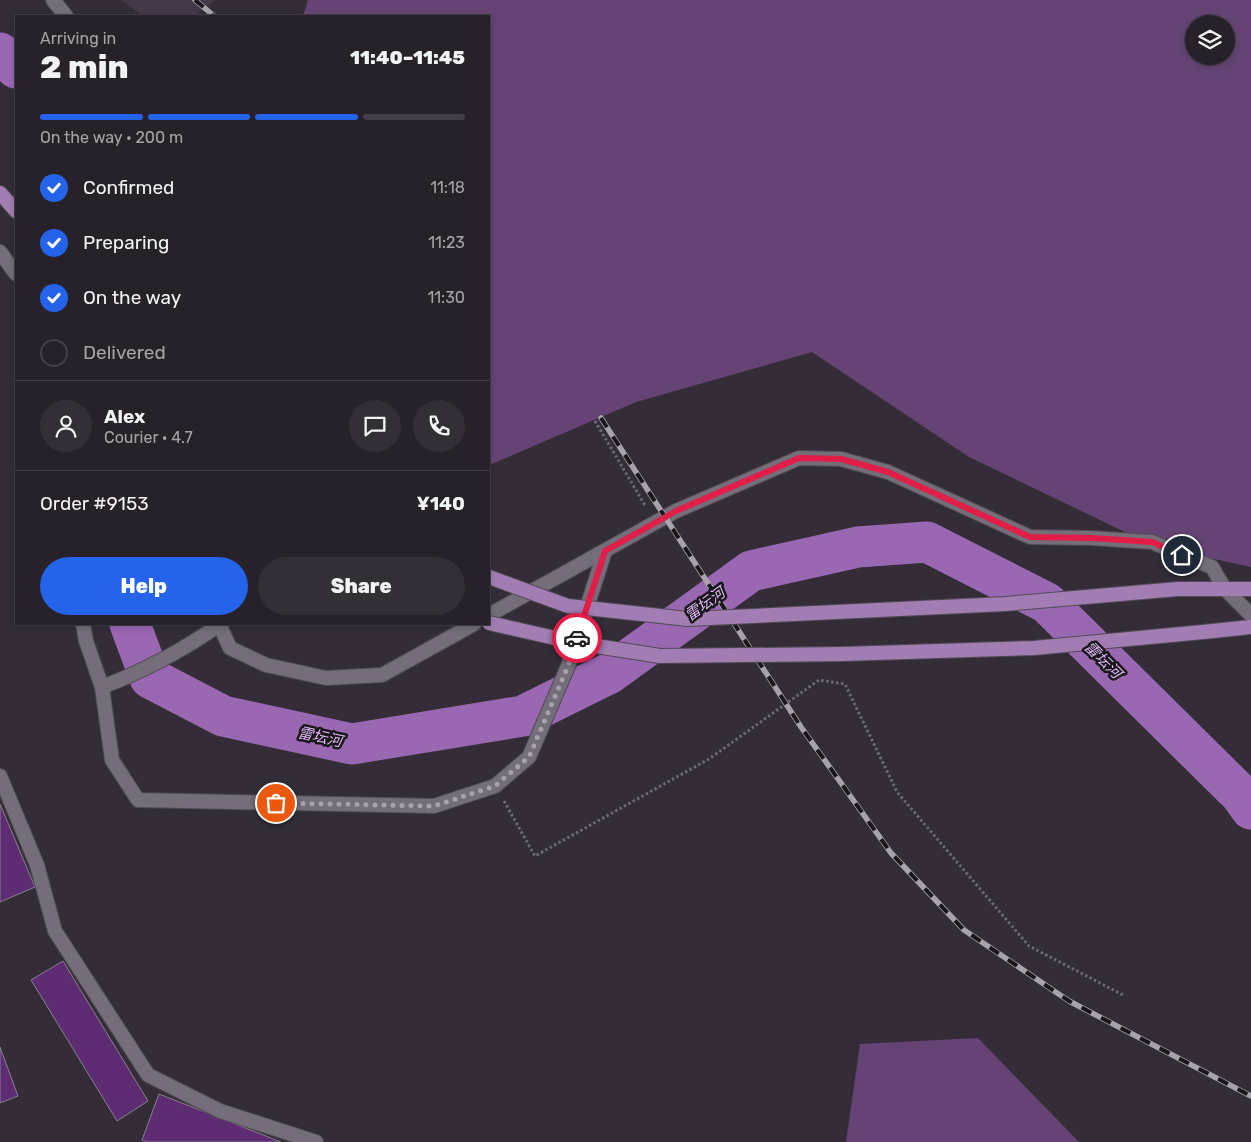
<!DOCTYPE html>
<meta charset="utf-8">
<style>
:root{--surface:#27222a;--page:#332f36;--text:#f1f3f6;--muted:#a4a4a8;--line:#433f47;--accent:#2563eb}
body{margin:0;font-family:Rubik,"Noto Sans SC",sans-serif;background:var(--page);color:var(--text);height:100vh;display:flex;flex-direction:column;font-size:19px;white-space:nowrap}
*{box-sizing:border-box;margin:0}
p{font-size:16px;color:var(--muted)}
.icon{flex:none;width:28px;height:28px;fill:none;stroke:currentColor;stroke-width:2;stroke-linecap:round;stroke-linejoin:round}
.map{position:relative;flex:1;overflow:hidden}
.details{position:absolute;left:15px;top:15px;width:475px;height:610px;display:flex;flex-direction:column;background:var(--surface);border-radius:0px;box-shadow:0 2px 8px #0003,0 0 0 1px var(--line)}
.details>*{flex:none}
.buttons{position:absolute;left:1185px;top:15px;display:grid;gap:10px}
.buttons a{display:grid;place-items:center;width:50px;height:50px;border-radius:50%;background:var(--surface);box-shadow:0 2px 8px #0003,0 0 0 1px var(--line);font-size:25px}
.pin{position:absolute;display:grid;place-items:center;width:42px;height:42px;color:#fff;margin:-21px;border:2px solid #fff;border-radius:50%;box-shadow:0 1px 5px #0007}
.courier{position:absolute;display:grid;place-items:center;width:50px;height:50px;margin:-25px;border:4px solid #e11d48;border-radius:50%;background:#fff;color:#222;box-shadow:0 1px 6px #0007}
.summary em{font-style:normal;font-weight:800}
.summary div{display:flex;flex-direction:column-reverse}
.summary{display:flex;align-items:center;justify-content:space-between;height:85px;padding:0 25px}
h1{font-size:32px;font-weight:800;line-height:38px}
.bar{display:grid;grid-template-columns:repeat(4,1fr);gap:8px 5px;align-content:center;height:60px;padding:0 25px}
.bar i{height:6px;border-radius:4px;background:var(--line)}
.bar .active{background:var(--accent)}
.bar p{grid-column:span 4}
.line{display:flex;align-items:center;gap:12px;padding:0 25px;border-top:1px solid var(--line)}
.line div{flex:1}
.round{display:grid;place-items:center;flex:none;width:52px;height:52px;border-radius:26px;background:var(--page)}
ol{padding:0 25px;list-style:none}
li{display:flex;align-items:center;gap:15px;height:55px}
li p{margin-inline-start:auto}
li .icon{padding:5px;border-radius:50%;background:var(--accent);color:#fff;stroke-width:4}
li:last-child{color:var(--muted)}
li i{width:28px;height:28px;border:2px solid var(--line);border-radius:50%}
.primary-button{display:flex;gap:10px;margin-top:auto;padding:10px 25px}
.primary-button a{flex:1;height:58px;border-radius:30px;background:var(--accent);color:#fff;font-size:20px;font-weight:800;line-height:58px;text-align:center}
.primary-button a+a{background:var(--page);color:var(--text)}
.map>svg:first-child{display:block}
</style>
<div class="map">
<svg width="1251" height="1142" viewBox="0 0 1251 1142">
<rect width="100%" height="100%" fill="#342d38"/>
<path fill="#433948" d="M121 0H215L194 16H143Z"/>
<g fill="#654475" fill-rule="evenodd">
<path d="M308 0H1251V567L1154 546 969 457 812 352 636 402 492 464 489 461V16H303ZM1194 24H1226V56H1194Z"/>
<path d="M978 1038 1079 1142H846L860 1044Z"/>
</g>
<g fill="none" stroke-linecap="round" stroke-linejoin="round">
<g stroke="#9a67b2" stroke-width="41">
<path d="M0 53 16 68"/>
<path d="M130 624 150 678 223 716 352 744 523 716 610 673 751 571 858 547 927 542 1047 603 1241 795 1251 809"/>
</g>
</g>
<g fill="#5d2c72" stroke="#89818d">
<path d="M0 804 35 887 0 902Z"/>
<path d="M63 961 148 1101 117 1121 31 980Z"/>
<path d="M0 1047 18 1096 0 1103Z"/>
<path d="M159 1094 281 1142H146L142 1140Z"/>
</g>
<g fill="none" stroke-linecap="round" stroke-linejoin="round">
<g stroke="#504b53" stroke-width="16">
<g id="minor">
<path d="M0 252 16 274"/>
<path d="M83 624 86 641 102 687C144 671 183 650 219 625"/>
<path d="M102 687 112 760 138 800 434 806 495 786 529 757 568 666 605 551"/>
<path d="M0 776 37 865 55 931 148 1075 220 1111 316 1142"/>
</g>
</g>
<g stroke="#504b53" stroke-width="16">
<g id="tertiary">
<path d="M53 0 66 16"/>
<path d="M489 615 676 511 799 458 841 459 888 472 1030 537 1091 538 1152 542 1212 567 1225 589 1251 615"/>
<path d="M219 624 230 648 266 665 326 678 382 675 474 624"/>
</g>
</g>
<g stroke="#504b53" stroke-width="16">
<g id="primary">
<path d="M0 193 16 211"/>
<path d="M1178 589H1251"/>
<path d="M1203 632 1251 627"/>
</g>
</g>
<g stroke="#6e6872" stroke-width="3" stroke-dasharray="2.5 2.5" stroke-linecap="butt">
<path d="M595 421 646 507"/>
<path d="M504 801 535 856 709 759 819 680 845 684 897 792 1029 946 1123 995"/>
</g>
<use href="#minor" stroke="#756d79" stroke-width="14"/>
<use href="#tertiary" stroke="#756d79" stroke-width="14"/>
<use href="#primary" stroke="#a17db3" stroke-width="14"/>
<g stroke="#a8a3ab" stroke-width="5.5">
<g id="rail">
<path d="M195 0 214 16"/>
<path d="M601 418 801 727 891 853 964 930 1069 1001 1251 1096"/>
</g>
</g>
<use href="#rail" stroke="#1a171c" stroke-width="4" stroke-dasharray="11" stroke-linecap="butt"/>
<g stroke="#504b53" stroke-width="16" stroke-linecap="butt">
<g id="primary-bridge">
<path d="M489 577 568 606 688 619 1005 604 1178 589"/>
<path d="M489 623 577 643 660 656 842 654 1034 648 1203 632"/>
</g>
</g>
<use href="#primary-bridge" stroke="#a17db3" stroke-width="14"/>
</g>
<g fill="none" stroke-linecap="round" stroke-linejoin="round">
<path stroke="#a7a2aa" stroke-width="5" stroke-dasharray="0 9" d="M276 803 434 806 495 786 529 757 568 666 577 638"/>
<path stroke="#e11d48" stroke-width="6" d="M577 638 605 551 676 511 799 458 841 459 888 472 1030 537 1091 538 1152 542 1182 555"/>
</g>
<g text-anchor="middle" stroke-width="5" stroke-linejoin="round" paint-order="stroke">
<g font-size="15" font-style="italic" fill="#e1b9f5" stroke="#1a171c">
<text transform="translate(705 604) rotate(-36)" y="5">雷坛河</text>
<text transform="translate(1103 660) rotate(45)" y="5">雷坛河</text>
<text transform="translate(320 737) rotate(12)" y="5">雷坛河</text>
</g>
</g>
</svg>
<div class="buttons">
<a><svg class="icon" aria-label="layers" viewBox="0 0 24 24"><path d="M12 4l9 5-9 5-9-5zM3 14l9 5 9-5"/></svg></a>
</div>
<div class="pin" style="left:276px;top:803px;background:#ea580c"><svg class="icon" aria-label="bag" viewBox="0 0 24 24"><path d="M5 8h14l-1 12H6zM9 8a3 3 0 0 1 6 0"/></svg></div>
<div class="pin" style="left:1182px;top:555px;background:#1f2937"><svg class="icon" aria-label="home" viewBox="0 0 24 24"><path d="M3 11l9-7 9 7M6 9v11h12V9"/></svg></div>
<div class="courier" style="left:577px;top:638px"><svg class="icon" aria-label="car" viewBox="0 0 24 24"><path d="M5 17H2v-5l4-1 3-4h7l3 4 3 1v5h-3M9 17h6M6 11h13"/><circle cx="7" cy="17" r="2"/><circle cx="17" cy="17" r="2"/></svg></div>
<section class="details">
<div class="summary"><div><h1>2 min</h1><p>Arriving in</p></div><em>11:40–11:45</em></div>
<div class="bar"><i class="active"></i><i class="active"></i><i class="active"></i><i></i><p>On the way · 200 m</p></div>
<ol>
<li><svg class="icon" aria-label="check" viewBox="0 0 24 24"><path d="M5 12l5 5 9-10"/></svg>Confirmed<p>11:18</p></li>
<li><svg class="icon" aria-label="check" viewBox="0 0 24 24"><path d="M5 12l5 5 9-10"/></svg>Preparing<p>11:23</p></li>
<li><svg class="icon" aria-label="check" viewBox="0 0 24 24"><path d="M5 12l5 5 9-10"/></svg>On the way<p>11:30</p></li>
<li><i></i>Delivered</li>
</ol>
<div class="line" style="height:90px"><a class="round"><svg class="icon" aria-label="person" viewBox="0 0 24 24"><circle cx="12" cy="8" r="4"/><path d="M4 21q1-7 8-7t8 7"/></svg></a><div><b>Alex</b><p>Courier · 4.7</p></div><a class="round"><svg class="icon" aria-label="chat" viewBox="0 0 24 24"><path d="M4 5h16v11H9l-5 4z"/></svg></a><a class="round"><svg class="icon" aria-label="phone" viewBox="0 0 24 24"><path d="M5 4h4l2 5-3 2q2 4 5 5l2-3 5 2v4C11 20 4 13 5 4z"/></svg></a></div>
<div class="line" style="height:65px"><div>Order #9153</div><b>¥140</b></div>
<div class="primary-button"><a>Help</a><a>Share</a></div>
</section>
</div>
